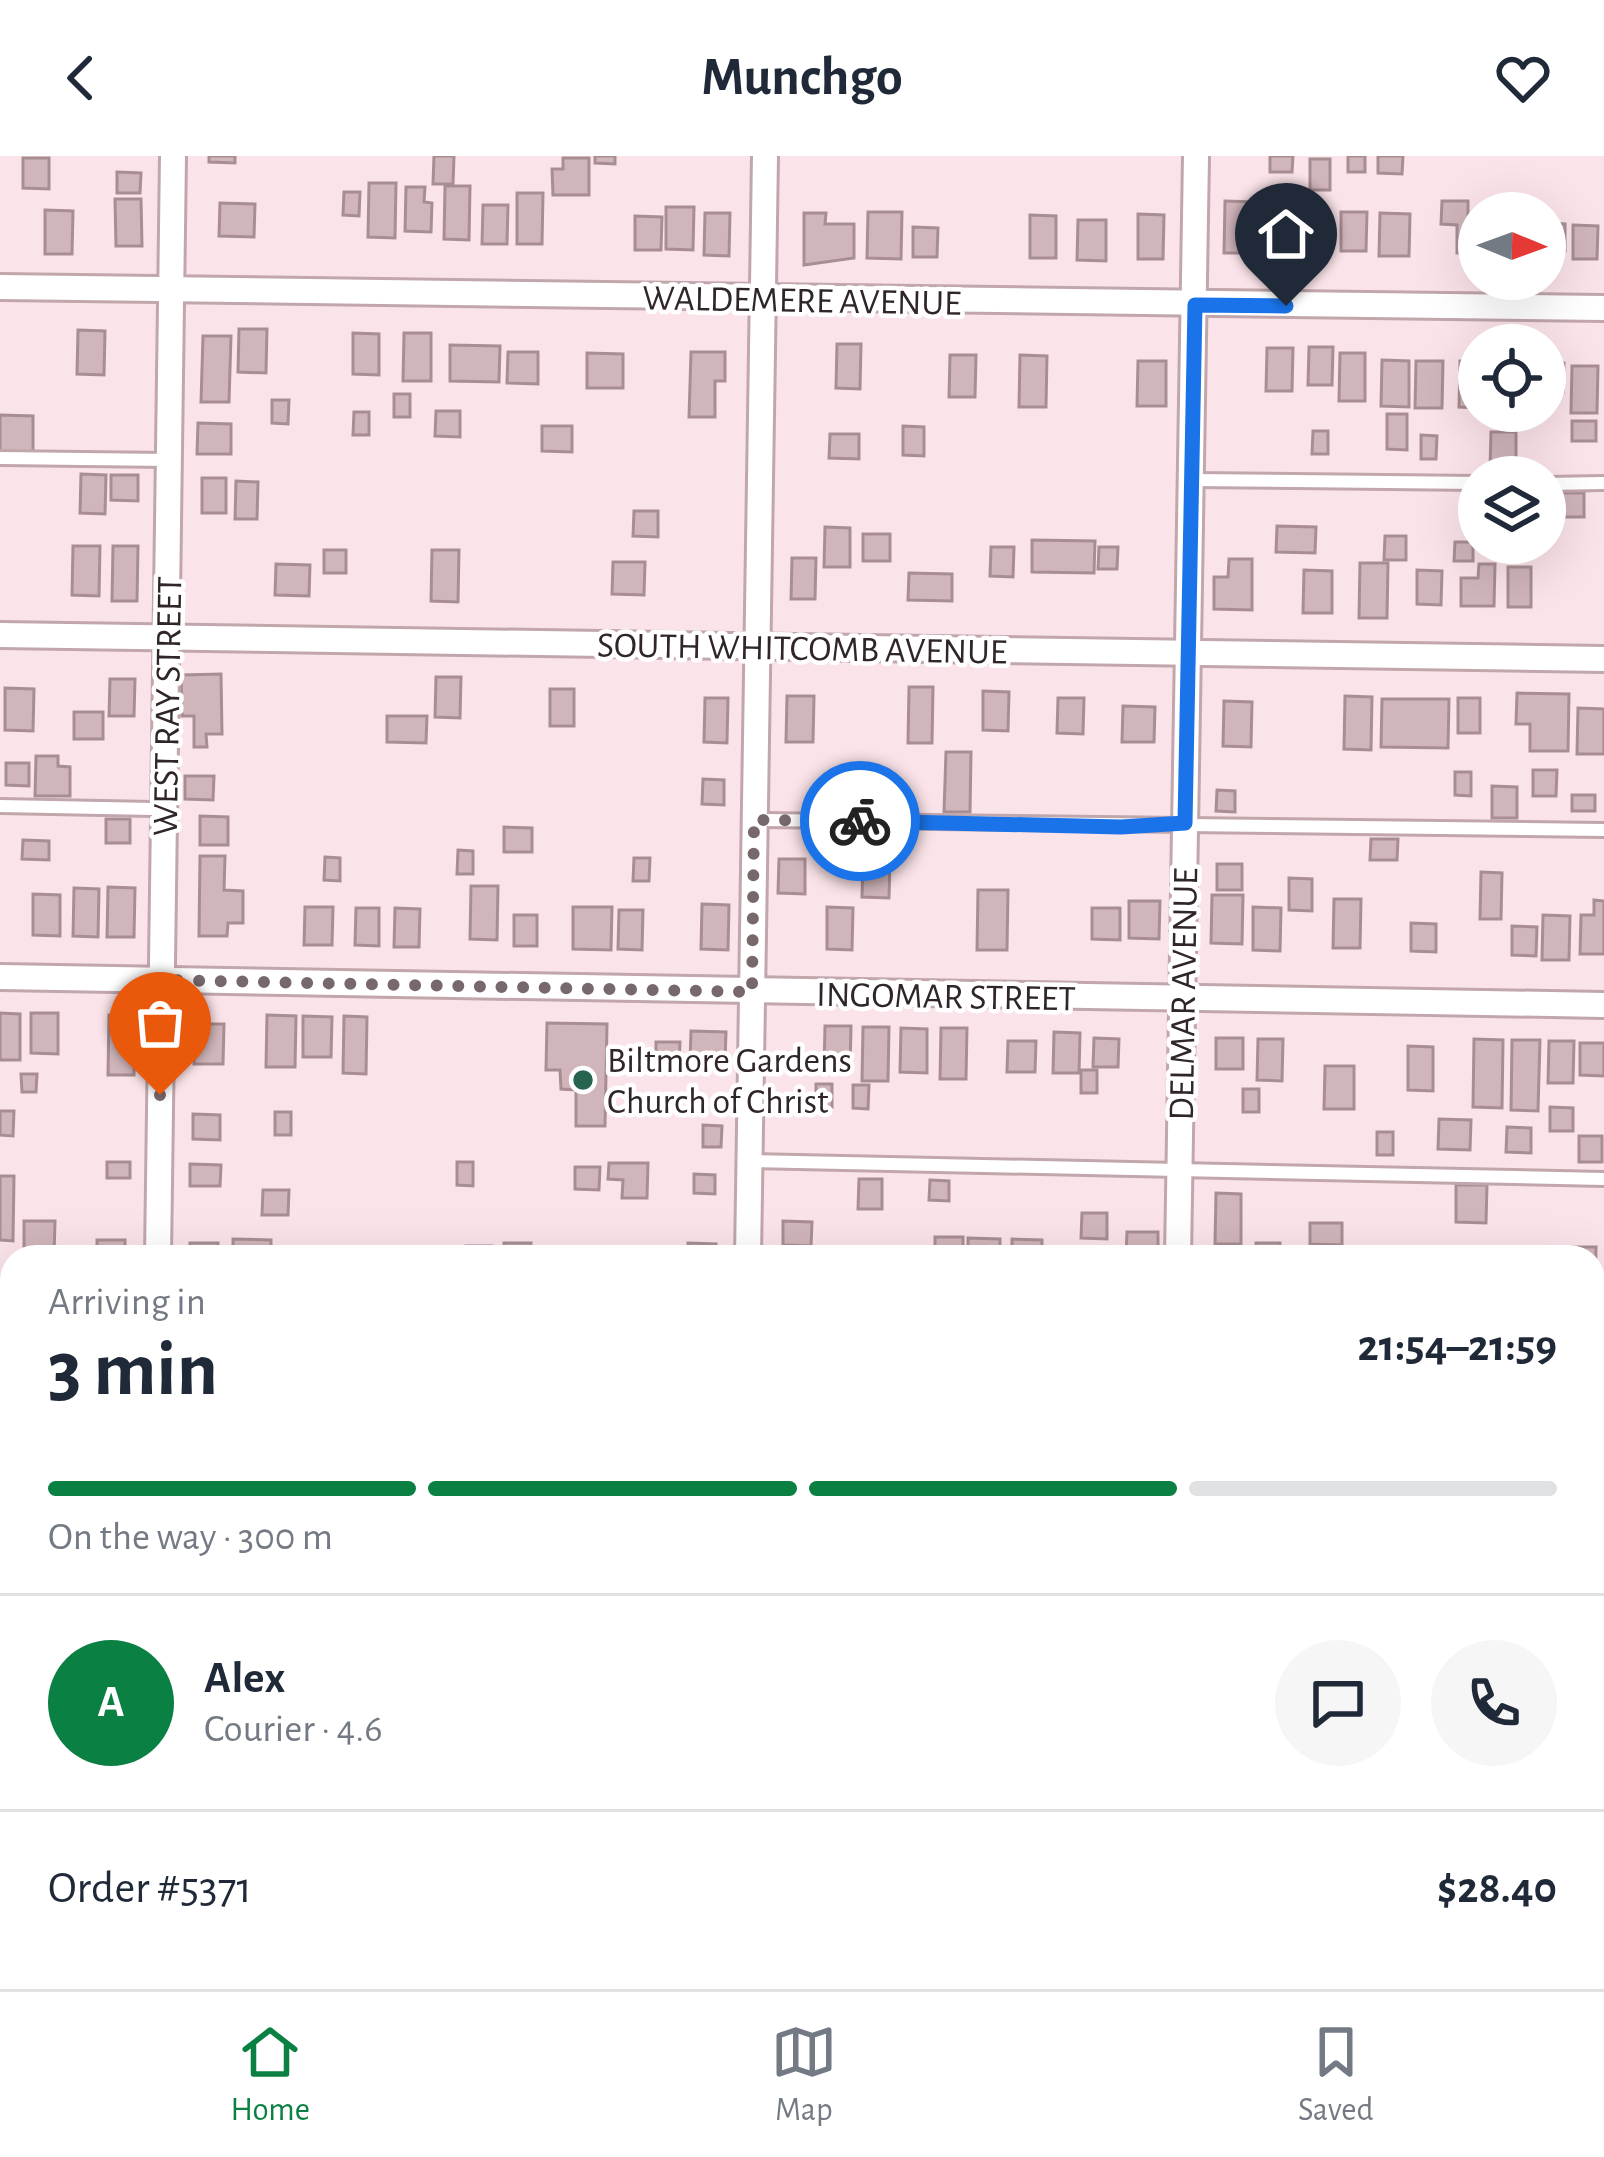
<!DOCTYPE html>
<meta charset="utf-8">
<style>
:root{--surface:#fff;--page:#f6f6f7;--text:#1f2937;--muted:#747a83;--line:#e0e1e3;--accent:#0b8043}
body{margin:0;font-family:"Alegreya Sans",sans-serif;background:var(--page);color:var(--text);height:100vh;display:flex;flex-direction:column;font-size:45px;white-space:nowrap}
*{box-sizing:border-box;margin:0}
p{font-size:39px;color:var(--muted)}
.icon{flex:none;width:66px;height:66px;fill:none;stroke:currentColor;stroke-width:2;stroke-linecap:round;stroke-linejoin:round}
.map{position:relative;flex:1;overflow:hidden}
.drawer{position:absolute;left:0px;top:1089px;width:1605px;height:744px;display:flex;flex-direction:column;background:var(--surface);border-radius:36px 36px 0 0;box-shadow:0 12px 48px #0002}
.drawer>*{flex:none}
.needle{width:78px;rotate:91deg}
.buttons{position:absolute;left:1458px;top:36px;display:grid;gap:24px}
.buttons a{display:grid;place-items:center;width:108px;height:108px;border-radius:50%;background:var(--surface);box-shadow:0 12px 48px #0002;font-size:60px}
.pin{position:absolute;display:grid;place-items:center;width:102px;height:102px;color:#fff;margin:-123px -51px;border-radius:50% 50% 50% 0;rotate:-45deg;box-shadow:0 0 12px #0007}
.pin .icon{rotate:45deg}
.courier{position:absolute;display:grid;place-items:center;width:120px;height:120px;margin:-60px;border:9px solid #1a73e8;border-radius:50%;background:#fff;color:#222;box-shadow:0 3px 15px #0007}
.head em{font-style:normal;font-weight:600}
.head div{display:flex;flex-direction:column-reverse}
.head{display:flex;align-items:center;justify-content:space-between;height:204px;padding:0 48px}
h1{font-size:78px;font-weight:600;line-height:90px}
.bar{display:grid;grid-template-columns:repeat(4,1fr);gap:18px 12px;align-content:center;height:144px;padding:0 48px}
.bar i{height:15px;border-radius:9px;background:var(--line)}
.bar .selected{background:var(--accent)}
.bar p{grid-column:span 4}
.line{display:flex;align-items:center;gap:30px;padding:0 48px;border-top:3px solid var(--line)}
.line div{flex:1}
.round{display:grid;place-items:center;flex:none;width:126px;height:126px;border-radius:63px;background:var(--page)}
header{display:flex;justify-content:space-between;align-items:center;height:156px;padding:0 48px;background:var(--surface);font-size:54px;font-weight:600}
.dock{display:flex;justify-content:space-around;align-items:center;height:168px;border-top:3px solid var(--line);background:var(--surface);font-size:33px;color:var(--muted)}
.dock a{display:grid;justify-items:center;gap:6px}
.dock .selected{color:var(--accent)}
.map>svg:first-child{display:block}
</style>
<header><svg class="icon" aria-label="back" viewBox="0 0 24 24"><path d="M15 5l-7 7 7 7"/></svg>Munchgo<svg class="icon" aria-label="heart" viewBox="0 0 24 24"><path d="M12 20l-8-8c-3-5 5-10 8-4 3-6 11-1 8 4z"/></svg></header>
<div class="map">
<svg width="1604" height="1833" viewBox="0 0 1604 1833">
<rect width="100%" height="100%" fill="#fbe4e9"/>
<g fill="#d0b5ba" stroke="#a88e93" stroke-width="3">
<path d="M209 0H235V7L209 6Z"/>
<path d="M434 0H454L453 28H433Z"/>
<path d="M595 0H615V8L595 7Z"/>
<path d="M1270 0H1293L1292 16H1270Z"/>
<rect x="1348" y="0" width="17" height="16"/>
<path d="M1378 0H1403L1402 18 1378 17Z"/>
<path d="M23 2H49V33L23 32Z"/>
<path d="M563 2H589V39H553L552 13H563Z"/>
<rect x="1310" y="3" width="20" height="31"/>
<path d="M117 16 141 17 140 37H117Z"/>
<path d="M369 27H396L395 82 368 81Z"/>
<path d="M445 30H470L469 84 444 83Z"/>
<path d="M406 31H425L424 46 432 47 431 76 405 75Z"/>
<path d="M344 36H360L359 60 343 59Z"/>
<path d="M517 37H543L542 88H517Z"/>
<path d="M115 43H141L142 90H116Z"/>
<path d="M1225 45 1254 46 1253 97H1224Z"/>
<path d="M1442 45H1468V61H1479V97H1457V69L1441 68Z"/>
<path d="M1493 45 1520 46 1519 57H1493Z"/>
<path d="M220 47 255 48 254 81 219 80Z"/>
<path d="M483 49H508L507 88H482Z"/>
<path d="M666 51H694L693 94 666 93Z"/>
<path d="M45 54 73 55 72 98H45Z"/>
<path d="M868 56H902L901 103 867 102Z"/>
<path d="M1341 56H1367L1366 95H1341Z"/>
<path d="M705 57H730L729 100 704 99Z"/>
<path d="M804 57H826L825 68H854V102L804 109Z"/>
<path d="M1380 57 1410 58 1409 100H1379Z"/>
<path d="M1138 58 1164 59 1163 103H1138Z"/>
<path d="M1030 59 1056 60V102H1030Z"/>
<path d="M635 60 662 61 661 94H635Z"/>
<path d="M1078 64H1106V105L1077 104Z"/>
<path d="M1268 67H1294L1293 112 1268 111Z"/>
<path d="M1545 67 1565 68V95H1545Z"/>
<path d="M1573 69 1598 70 1597 103H1573Z"/>
<path d="M913 71 938 72 937 101H913Z"/>
<path d="M239 173H267L266 217 238 216Z"/>
<path d="M78 174 105 175 104 219 77 218Z"/>
<path d="M353 177 379 178V219L353 218Z"/>
<path d="M404 177H431V225H403Z"/>
<path d="M203 180H231L229 246H201Z"/>
<path d="M837 188H861L860 233 836 232Z"/>
<path d="M450 189 500 190 499 226 450 225Z"/>
<path d="M1309 191H1333L1332 229H1308Z"/>
<path d="M1267 192H1293L1292 235H1266Z"/>
<path d="M508 196H538V228L507 227Z"/>
<path d="M691 196H725V225H715V261H689Z"/>
<path d="M587 197 623 198V232H587Z"/>
<path d="M1340 197H1365V245H1339Z"/>
<path d="M950 199H976L975 241H949Z"/>
<path d="M1020 199 1047 200 1046 251H1019Z"/>
<path d="M1382 204 1409 205V251L1381 250Z"/>
<path d="M1138 205H1166V250H1137Z"/>
<path d="M1416 205H1443L1442 252H1415Z"/>
<path d="M1460 205H1479V252L1459 251Z"/>
<path d="M1545 207H1564L1563 236H1545Z"/>
<path d="M1572 210H1598L1597 257H1571Z"/>
<rect x="394" y="238" width="16" height="23"/>
<path d="M272 244H289L288 268 272 267Z"/>
<path d="M436 255H460V281L435 280Z"/>
<path d="M354 256H369V279H353Z"/>
<path d="M1387 258H1407V294L1387 293Z"/>
<path d="M0 259 33 260V298L0 297Z"/>
<rect x="1572" y="265" width="24" height="20"/>
<path d="M198 267 231 268V298H197Z"/>
<path d="M542 270H572V296L542 295Z"/>
<path d="M903 270 924 271V300L903 299Z"/>
<path d="M1313 275H1328V298H1312Z"/>
<path d="M1491 276H1516V313H1490Z"/>
<path d="M830 278H859V303L829 302Z"/>
<path d="M1421 279 1437 280 1436 303H1421Z"/>
<path d="M81 318 106 319 105 358 80 357Z"/>
<path d="M111 319H138V345L111 344Z"/>
<rect x="202" y="322" width="24" height="35"/>
<path d="M236 325 258 326 257 363H235Z"/>
<path d="M1562 337H1584V361H1545V343H1562Z"/>
<path d="M634 355H658V381L633 380Z"/>
<path d="M1277 370 1316 371 1315 397 1276 396Z"/>
<path d="M825 371 850 372V411H824Z"/>
<rect x="863" y="378" width="27" height="27"/>
<path d="M1385 380H1406V404H1384Z"/>
<path d="M1032 384 1095 385 1094 417 1032 416Z"/>
<path d="M1455 386H1473V405H1454Z"/>
<path d="M73 390H100L99 440 72 439Z"/>
<path d="M113 390H138L137 445H112Z"/>
<path d="M991 391H1014L1013 421 990 420Z"/>
<path d="M1099 391H1118L1117 413H1098Z"/>
<rect x="324" y="394" width="22" height="23"/>
<path d="M432 394H459L458 446 431 445Z"/>
<path d="M792 402H816L815 443H791Z"/>
<path d="M1229 403H1252V454L1214 453V421H1228Z"/>
<path d="M613 406H645L644 439 612 438Z"/>
<path d="M1360 407H1388L1387 462H1359Z"/>
<path d="M276 408 310 409 309 440 275 439Z"/>
<path d="M1479 408H1495L1494 450H1461V422H1478Z"/>
<rect x="1508" y="411" width="23" height="40"/>
<path d="M1304 414 1332 415V457H1303Z"/>
<path d="M1417 414 1442 415 1441 449 1417 448Z"/>
<path d="M909 417 952 418V445L908 444Z"/>
<path d="M221 518 222 578H206L207 591H194V560H182L181 519Z"/>
<path d="M436 521H461L460 562 435 561Z"/>
<path d="M110 523H135L134 560H109Z"/>
<path d="M909 531H933L932 587H908Z"/>
<path d="M5 532 34 533 33 575 5 574Z"/>
<rect x="550" y="533" width="24" height="37"/>
<path d="M983 535 1009 536 1008 575 983 574Z"/>
<path d="M1517 537 1569 538 1568 595H1530V568H1516Z"/>
<path d="M787 540H814L813 586H786Z"/>
<path d="M1345 540 1372 541 1371 594 1344 593Z"/>
<path d="M705 542H728L727 587 704 586Z"/>
<path d="M1058 542H1084L1083 578 1057 577Z"/>
<rect x="1458" y="542" width="22" height="35"/>
<path d="M1382 543H1449L1448 592 1381 591Z"/>
<path d="M1224 545 1252 546 1251 591 1223 590Z"/>
<path d="M1123 550 1155 551 1154 586H1122Z"/>
<path d="M1578 552 1604 553V598H1577Z"/>
<rect x="74" y="556" width="29" height="27"/>
<path d="M387 560H427L426 587 387 586Z"/>
<path d="M946 596H971L970 656H944Z"/>
<path d="M36 600H58V610L70 611V640H35Z"/>
<path d="M6 607H29V630L6 629Z"/>
<path d="M1533 614H1557L1556 640H1533Z"/>
<path d="M1455 616H1471V640L1455 639Z"/>
<path d="M185 620H214L213 644 185 643Z"/>
<path d="M703 623 724 624V649L702 648Z"/>
<path d="M1492 630 1517 631V662H1492Z"/>
<path d="M1217 634 1235 635V656L1216 655Z"/>
<rect x="1572" y="639" width="23" height="16"/>
<path d="M200 660 228 661V689H200Z"/>
<rect x="106" y="663" width="24" height="24"/>
<path d="M504 671 532 672V696H504Z"/>
<path d="M854 674 870 675 869 698 853 697Z"/>
<path d="M1371 683H1398L1397 704H1370Z"/>
<path d="M23 684 49 685V704L22 703Z"/>
<path d="M458 694 473 695V718H457Z"/>
<path d="M200 700H225L224 734 243 735V767H228L227 780H199Z"/>
<path d="M325 701 340 702V725L324 724Z"/>
<path d="M634 702H650L649 725H633Z"/>
<path d="M863 702 890 703 889 742 862 741Z"/>
<path d="M779 703H805V738L778 737Z"/>
<rect x="1217" y="708" width="25" height="26"/>
<path d="M1481 716 1502 717 1501 763H1480Z"/>
<path d="M1289 722 1312 723V755L1289 754Z"/>
<path d="M471 730H498L497 784 470 783Z"/>
<path d="M108 731 135 732 134 781H107Z"/>
<path d="M74 732 99 733 98 781 73 780Z"/>
<path d="M978 734H1008L1007 794H977Z"/>
<path d="M33 738 60 739V780L33 779Z"/>
<path d="M1212 739H1243L1242 788 1211 787Z"/>
<path d="M1334 743H1361L1360 792H1333Z"/>
<path d="M1594 744 1604 745V798H1580L1581 759H1594Z"/>
<path d="M1129 745H1160L1159 783 1129 782Z"/>
<path d="M702 748 729 749 728 794 701 793Z"/>
<path d="M305 751H333L332 789H304Z"/>
<path d="M573 751H612L611 794 573 793Z"/>
<path d="M827 751 853 752 852 794 827 793Z"/>
<path d="M1253 751 1281 752 1280 795 1253 794Z"/>
<path d="M356 752H379V790L355 789Z"/>
<path d="M395 752 420 753 419 791H394Z"/>
<path d="M1092 752H1120V784L1092 783Z"/>
<path d="M619 754H643L642 794 618 793Z"/>
<rect x="514" y="759" width="23" height="31"/>
<path d="M1543 759 1570 760 1569 804H1542Z"/>
<path d="M1411 767 1436 768V796L1411 795Z"/>
<path d="M1512 770 1537 771 1536 800 1512 799Z"/>
<path d="M0 857 20 858V904H0Z"/>
<path d="M31 857H58V898L31 897Z"/>
<path d="M109 859 135 860 134 919H108Z"/>
<path d="M267 859 296 860 295 911H266Z"/>
<path d="M303 860 332 861 331 901H303Z"/>
<path d="M344 860 367 861 366 918 343 917Z"/>
<path d="M547 867 607 868 605 970H576V934L561 933 560 914H546Z"/>
<path d="M195 868H224L223 908H194Z"/>
<path d="M825 870H851L850 914 824 913Z"/>
<path d="M863 871H889L888 925H862Z"/>
<path d="M901 872 927 873V917L900 916Z"/>
<path d="M941 872H967L966 923H940Z"/>
<path d="M691 875 726 876 725 906 690 905Z"/>
<path d="M1054 876 1080 877 1079 917H1053Z"/>
<path d="M1094 882 1119 883 1118 911H1093Z"/>
<rect x="1216" y="882" width="27" height="31"/>
<path d="M1258 883H1283L1282 925 1257 924Z"/>
<path d="M1474 883 1503 884 1502 952 1473 951Z"/>
<path d="M1512 884H1540L1538 955 1511 954Z"/>
<path d="M1008 885H1036L1035 916H1007Z"/>
<path d="M1549 885H1574L1573 927H1548Z"/>
<path d="M656 886H680L679 913H656Z"/>
<path d="M1580 887H1604V920L1580 919Z"/>
<path d="M1408 890 1433 891V935L1408 934Z"/>
<path d="M1325 910H1354V953H1324Z"/>
<rect x="1081" y="914" width="16" height="23"/>
<path d="M21 918H37L36 936H22Z"/>
<rect x="816" y="928" width="16" height="23"/>
<path d="M853 929H869L868 953 853 952Z"/>
<rect x="1243" y="933" width="16" height="23"/>
<path d="M1550 951 1573 952V975H1550Z"/>
<path d="M0 955H14L13 980 0 979Z"/>
<rect x="275" y="956" width="16" height="23"/>
<path d="M193 958 220 959V984L193 983Z"/>
<path d="M1439 963 1471 964 1470 994 1438 993Z"/>
<path d="M703 969 722 970 721 991H703Z"/>
<path d="M1507 971 1531 972V997L1506 996Z"/>
<rect x="1377" y="976" width="16" height="23"/>
<rect x="1579" y="980" width="23" height="26"/>
<rect x="107" y="1006" width="23" height="16"/>
<path d="M457 1006H473V1030L457 1029Z"/>
<path d="M609 1007H648L647 1042H622L623 1024 608 1023Z"/>
<path d="M190 1008 221 1009 220 1030H190Z"/>
<path d="M575 1011H600L599 1034 575 1033Z"/>
<path d="M694 1018 715 1019V1038L694 1037Z"/>
<path d="M0 1020H14L13 1085 0 1084Z"/>
<path d="M859 1023H882V1053H858Z"/>
<path d="M930 1024 949 1025V1045L929 1044Z"/>
<path d="M1456 1029H1487L1486 1067 1456 1066Z"/>
<path d="M263 1034H289L288 1059H262Z"/>
<path d="M1216 1037 1241 1038V1088H1215Z"/>
<path d="M1082 1057H1107V1083L1081 1082Z"/>
<path d="M24 1065H55L54 1101H24Z"/>
<path d="M783 1065 812 1066 811 1090 783 1089Z"/>
<path d="M1310 1067H1342V1089L1310 1088Z"/>
<path d="M1127 1076H1158V1101H1126Z"/>
<rect x="935" y="1081" width="28" height="20"/>
<path d="M968 1082 1000 1083V1101H968Z"/>
<path d="M233 1083 271 1084V1101H233Z"/>
<path d="M1012 1083 1042 1084V1101H1012Z"/>
<rect x="97" y="1084" width="28" height="17"/>
<path d="M190 1087H218V1101H189Z"/>
<path d="M504 1087H531L530 1101H504Z"/>
<path d="M688 1087 716 1088V1101H688Z"/>
<rect x="1256" y="1087" width="24" height="14"/>
<rect x="466" y="1090" width="26" height="11"/>
<path d="M568 1091 606 1092 605 1101H568Z"/>
<path d="M1564 1091H1596L1595 1143 1593 1101H1564Z"/>
<path d="M1073 1092 1102 1093V1101H1073Z"/>
<rect x="1481" y="1094" width="21" height="7"/>
<path d="M897 1096H925L924 1101H897Z"/>
<rect x="0" y="1241" width="12" height="47"/>
<rect x="1593" y="1250" width="11" height="41"/>
<rect x="1593" y="1361" width="11" height="29"/>
<rect x="0" y="1400" width="12" height="36"/>
<path d="M1593 1410H1604V1464L1593 1463Z"/>
<path d="M2 1530 12 1531V1580H1Z"/>
<rect x="1593" y="1631" width="11" height="22"/>
<path d="M5 1717H12V1751H4Z"/>
<rect x="1593" y="1728" width="11" height="47"/>
</g>
<g fill="none" stroke-linecap="round" stroke-linejoin="round">
<g stroke="#c1a6ac" stroke-width="18">
<g id="lane">
<path d="M0 302 168 304"/>
<path d="M1192 324 1479 327"/>
<path d="M1545 328 1604 327"/>
<path d="M0 650 153 653"/>
<path d="M754 664 1604 674"/>
<path d="M749 1005 1604 1023"/>
</g>
</g>
<g stroke="#c1a6ac" stroke-width="30">
<g id="street">
<path d="M0 131 1604 152"/>
<path d="M0 479 1604 503"/>
<path d="M0 821 1604 849"/>
<path d="M158 1101 173 0"/>
<path d="M748 1101 765 0"/>
<path d="M1178 1101 1196 0"/>
<path d="M0 1167H12"/>
<path d="M1593 1192H1604"/>
<path d="M0 1481H12"/>
<path d="M1593 1509 1604 1510"/>
<path d="M0 1797H12"/>
<path d="M1416 1821 1604 1824"/>
<path d="M734 1833 735 1821"/>
<path d="M1166 1833 1167 1821"/>
</g>
</g>
<use href="#lane" stroke="#fff" stroke-width="12"/>
<use href="#street" stroke="#fff" stroke-width="24"/>
</g>
<g fill="none" stroke-linecap="round" stroke-linejoin="round">
<path stroke="#77686c" stroke-width="12" stroke-dasharray="0 21.6" d="M160 939 163 824 752 836 754 664 860 665"/>
<path stroke="#1a73e8" stroke-width="15" d="M860 665 1121 671 1185 667 1195 149 1286 150"/>
</g>
<circle fill="#276450" stroke="#fff" stroke-width="4.5" cx="583" cy="924" r="12"/>
<g text-anchor="middle" stroke-width="9" stroke-linejoin="round" paint-order="stroke">
<g font-size="36" fill="#302628" stroke="#fff">
<text transform="translate(802 143) rotate(1)" y="13">WALDEMERE AVENUE</text>
<text transform="translate(802 491) rotate(1)" y="13">SOUTH WHITCOMB AVENUE</text>
<text transform="translate(166 550) rotate(-89)" y="13">WEST RAY STREET</text>
<text transform="translate(1182 838) rotate(-89)" y="13">DELMAR AVENUE</text>
<text transform="translate(946 839) rotate(1)" y="13">INGOMAR STREET</text>
</g>
<g font-size="36" fill="#302628" stroke="#fff" text-anchor="start">
<text x="607" y="916">Biltmore Gardens<tspan x="607" dy="41">Church of Christ</tspan></text>
</g>
</g>
</svg>
<div class="buttons">
<a><svg class="needle" viewBox="-14 -14 28 28"><path d="M0-13l5 13h-10z" fill="#e53935"/><path d="M0 13l5-13h-10z" fill="#747a83"/></svg></a>
<a><svg class="icon" aria-label="locate" viewBox="0 0 24 24"><circle cx="12" cy="12" r="6"/><path d="M12 2v4M12 18v4M2 12h4M18 12h4"/></svg></a>
<a><svg class="icon" aria-label="layers" viewBox="0 0 24 24"><path d="M12 4l9 5-9 5-9-5zM3 14l9 5 9-5"/></svg></a>
</div>
<div class="pin" style="left:160px;top:939px;background:#ea580c"><svg class="icon" aria-label="bag" viewBox="0 0 24 24"><path d="M5 8h14l-1 12H6zM9 8a3 3 0 0 1 6 0"/></svg></div>
<div class="pin" style="left:1286px;top:150px;background:#1f2937"><svg class="icon" aria-label="home" viewBox="0 0 24 24"><path d="M3 11l9-7 9 7M6 9v11h12V9"/></svg></div>
<div class="courier" style="left:860px;top:665px"><svg class="icon" aria-label="bike" viewBox="0 0 24 24"><circle cx="6" cy="16" r="4"/><circle cx="18" cy="16" r="4"/><path d="M6 16l4-8h5l3 8M10 8l3 8H6M13 5h3"/></svg></div>
<section class="drawer">
<div class="head"><div><h1>3 min</h1><p>Arriving in</p></div><em>21:54–21:59</em></div>
<div class="bar"><i class="selected"></i><i class="selected"></i><i class="selected"></i><i></i><p>On the way · 300 m</p></div>
<div class="line" style="height:216px"><b class="round" style="background:var(--accent);color:#fff">A</b><div><b>Alex</b><p>Courier · 4.6</p></div><a class="round"><svg class="icon" aria-label="chat" viewBox="0 0 24 24"><path d="M4 5h16v11H9l-5 4z"/></svg></a><a class="round"><svg class="icon" aria-label="phone" viewBox="0 0 24 24"><path d="M5 4h4l2 5-3 2q2 4 5 5l2-3 5 2v4C11 20 4 13 5 4z"/></svg></a></div>
<div class="line" style="height:156px"><div>Order #5371</div><b>$28.40</b></div>
</section>
</div>
<nav class="dock">
<a class="selected"><svg class="icon" aria-label="home" viewBox="0 0 24 24"><path d="M3 11l9-7 9 7M6 9v11h12V9"/></svg>Home</a>
<a><svg class="icon" aria-label="map" viewBox="0 0 24 24"><path d="M3 6l6-2 6 2 6-2v14l-6 2-6-2-6 2zM9 4v14M15 6v14"/></svg>Map</a>
<a><svg class="icon" aria-label="saved" viewBox="0 0 24 24"><path d="M7 4h10v16l-5-4-5 4z"/></svg>Saved</a>
</nav>
